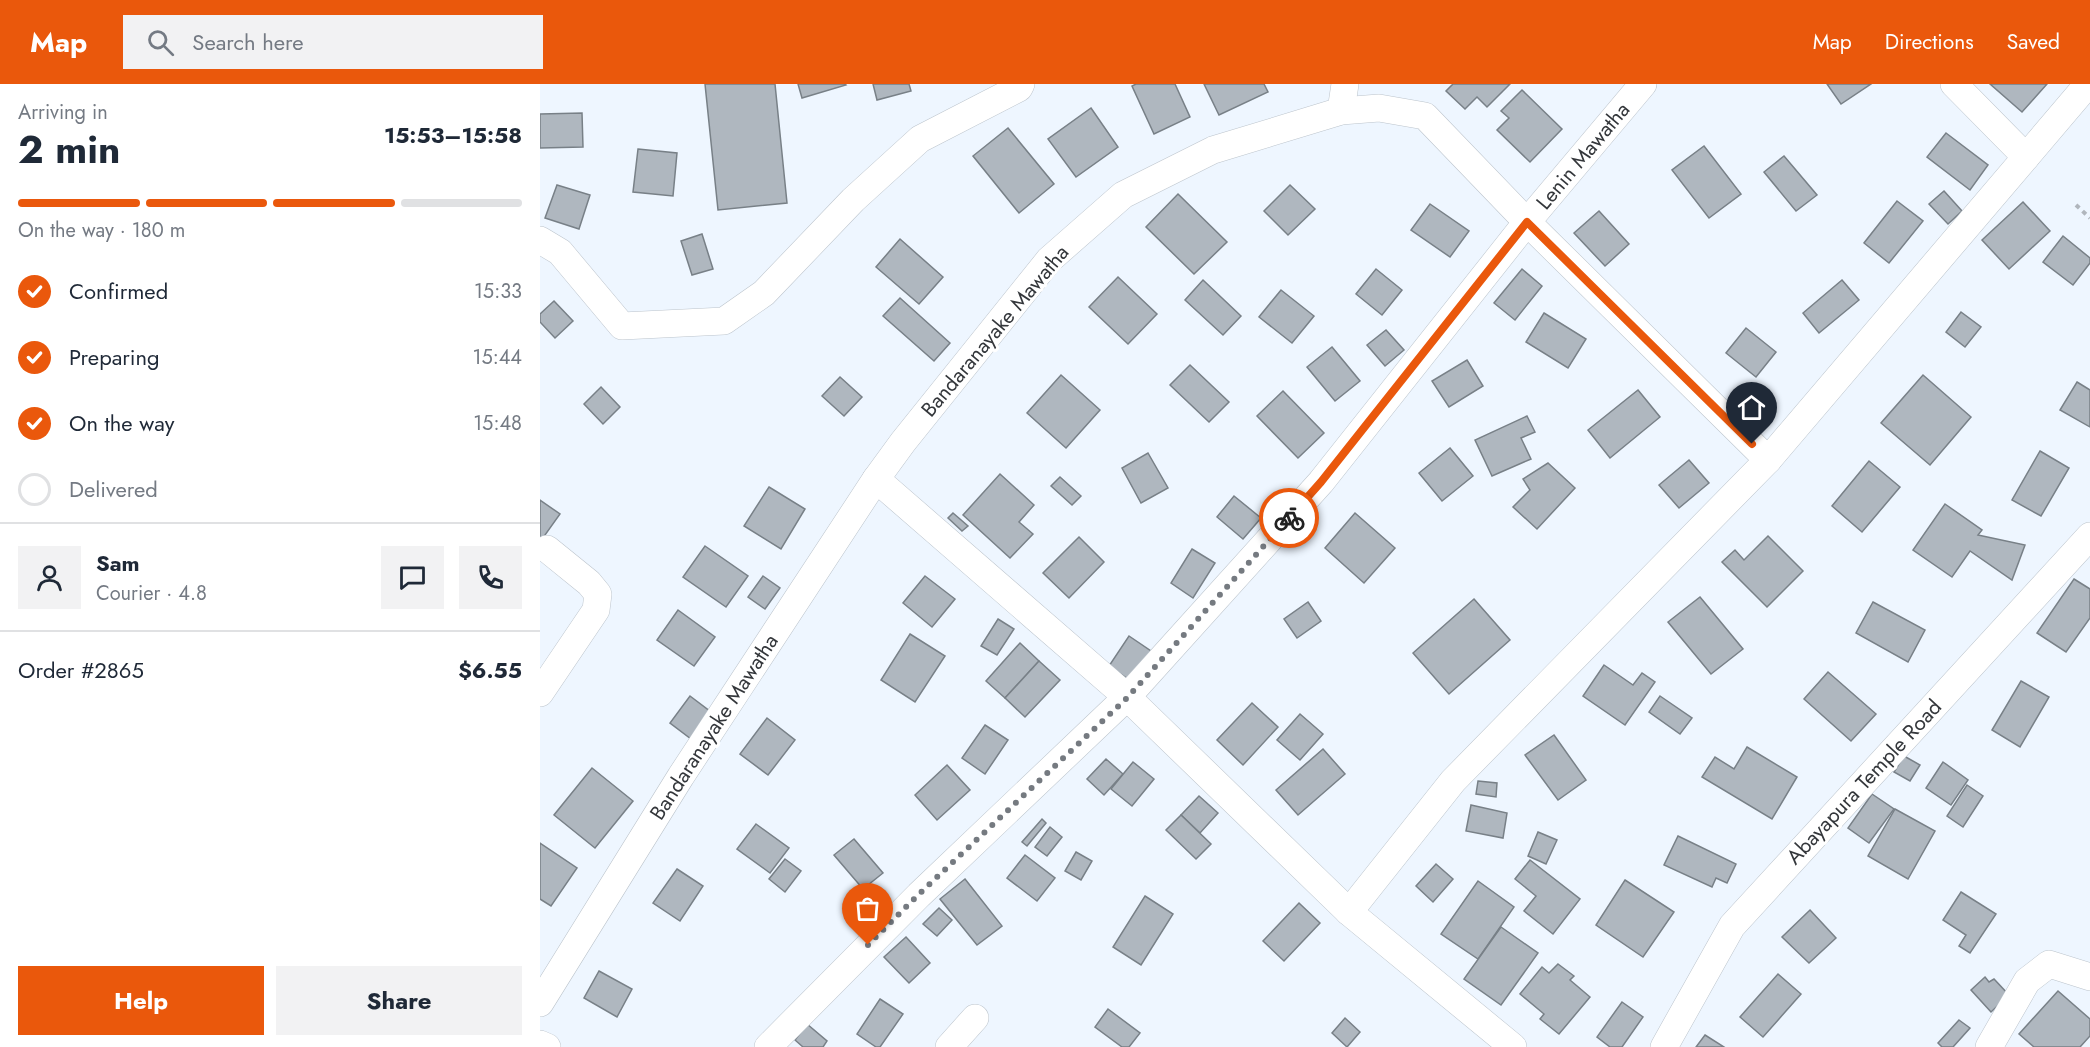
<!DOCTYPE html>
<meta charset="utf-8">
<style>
:root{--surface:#fff;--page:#f2f2f3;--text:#1f2937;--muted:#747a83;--line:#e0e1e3;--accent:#ea580c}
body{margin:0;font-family:Jost,sans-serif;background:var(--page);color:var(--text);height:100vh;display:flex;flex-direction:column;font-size:22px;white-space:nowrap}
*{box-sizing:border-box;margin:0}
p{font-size:20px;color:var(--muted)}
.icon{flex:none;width:33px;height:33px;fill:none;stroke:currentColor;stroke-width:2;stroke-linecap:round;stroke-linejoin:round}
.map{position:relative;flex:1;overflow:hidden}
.drawer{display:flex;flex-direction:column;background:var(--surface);width:540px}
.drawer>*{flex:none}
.pin{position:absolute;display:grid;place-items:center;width:51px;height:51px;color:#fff;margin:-62px -26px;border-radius:50% 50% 50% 0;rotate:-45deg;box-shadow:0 0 6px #0007}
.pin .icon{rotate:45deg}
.courier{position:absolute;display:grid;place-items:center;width:60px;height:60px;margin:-30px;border:4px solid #ea580c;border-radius:50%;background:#fff;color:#222;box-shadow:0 2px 8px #0007}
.head em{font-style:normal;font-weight:700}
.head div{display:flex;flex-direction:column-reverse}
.head{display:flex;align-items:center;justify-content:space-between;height:102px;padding:0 18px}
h1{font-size:39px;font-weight:700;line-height:45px}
.bar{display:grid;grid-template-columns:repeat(4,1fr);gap:9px 6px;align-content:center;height:72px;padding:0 18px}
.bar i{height:8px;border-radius:4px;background:var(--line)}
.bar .current{background:var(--accent)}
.bar p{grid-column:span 4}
.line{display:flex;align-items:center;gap:15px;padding:0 18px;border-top:2px solid var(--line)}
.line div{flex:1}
.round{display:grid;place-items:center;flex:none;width:63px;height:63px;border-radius:0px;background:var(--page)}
ol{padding:0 18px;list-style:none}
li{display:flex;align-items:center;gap:18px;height:66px}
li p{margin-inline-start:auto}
li .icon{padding:6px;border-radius:50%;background:var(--accent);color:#fff;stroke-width:4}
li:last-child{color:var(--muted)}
li i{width:33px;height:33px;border:3px solid var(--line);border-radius:50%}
.action{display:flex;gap:12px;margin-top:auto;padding:12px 18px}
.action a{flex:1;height:69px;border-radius:0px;background:var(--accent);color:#fff;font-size:24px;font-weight:700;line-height:69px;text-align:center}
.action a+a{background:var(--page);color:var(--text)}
header{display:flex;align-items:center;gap:36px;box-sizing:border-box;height:84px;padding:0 30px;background:var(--accent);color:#fff}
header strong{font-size:28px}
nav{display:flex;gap:33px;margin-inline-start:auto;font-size:21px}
.search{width:420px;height:54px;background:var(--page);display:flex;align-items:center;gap:15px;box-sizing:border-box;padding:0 21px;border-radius:0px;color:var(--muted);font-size:22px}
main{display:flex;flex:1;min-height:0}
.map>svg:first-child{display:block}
</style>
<header>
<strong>Map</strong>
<div class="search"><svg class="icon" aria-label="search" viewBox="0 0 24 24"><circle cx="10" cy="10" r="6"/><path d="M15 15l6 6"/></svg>Search here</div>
<nav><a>Map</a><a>Directions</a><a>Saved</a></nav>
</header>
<main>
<section class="drawer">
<div class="head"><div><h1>2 min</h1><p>Arriving in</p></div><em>15:53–15:58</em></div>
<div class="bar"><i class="current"></i><i class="current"></i><i class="current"></i><i></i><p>On the way · 180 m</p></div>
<ol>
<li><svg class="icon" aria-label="check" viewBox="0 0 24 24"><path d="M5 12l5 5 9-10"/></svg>Confirmed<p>15:33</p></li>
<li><svg class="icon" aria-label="check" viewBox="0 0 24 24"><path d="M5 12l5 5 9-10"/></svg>Preparing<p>15:44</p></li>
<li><svg class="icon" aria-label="check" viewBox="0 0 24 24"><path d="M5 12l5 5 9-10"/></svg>On the way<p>15:48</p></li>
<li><i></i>Delivered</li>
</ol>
<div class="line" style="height:108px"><a class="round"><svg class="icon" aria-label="person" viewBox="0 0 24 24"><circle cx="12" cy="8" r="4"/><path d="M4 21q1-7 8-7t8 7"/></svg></a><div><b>Sam</b><p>Courier · 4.8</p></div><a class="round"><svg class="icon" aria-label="chat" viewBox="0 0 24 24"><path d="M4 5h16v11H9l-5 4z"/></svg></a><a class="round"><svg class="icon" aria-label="phone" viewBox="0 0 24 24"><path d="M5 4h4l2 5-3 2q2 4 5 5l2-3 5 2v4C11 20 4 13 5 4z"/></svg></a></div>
<div class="line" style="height:78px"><div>Order #2865</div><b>$6.55</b></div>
<div class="action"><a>Help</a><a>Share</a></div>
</section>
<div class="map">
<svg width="1550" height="963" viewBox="0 0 1550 963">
<rect width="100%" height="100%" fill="#eef6ff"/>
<g fill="#afb7bf" stroke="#788087" stroke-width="1.5">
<path d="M165 0H235L247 119 178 126Z"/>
<path d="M258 0H305L306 1 262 14Z"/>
<path d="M333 0H369L371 7 337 16Z"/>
<path d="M596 0H635L650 33 614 50 592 2Z"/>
<path d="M664 0H724L728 8 679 31Z"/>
<path d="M913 0H970L947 23 937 13 925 25 906 7Z"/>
<path d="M1287 0H1331L1301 20Z"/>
<path d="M1450 0H1507L1482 28Z"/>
<path d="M982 6 1022 45 990 78 957 46 969 34 961 27Z"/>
<path d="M551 24 578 63 536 93 508 55Z"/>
<path d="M42 29 43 63 0 64V30Z"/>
<path d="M468 44 514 100 479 129 433 72Z"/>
<path d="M1406 49 1448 81 1430 106 1387 73Z"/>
<path d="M1164 62 1201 110 1169 134 1132 86Z"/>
<path d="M98 65 137 69 133 112 93 108Z"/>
<path d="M1244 72 1277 111 1256 127 1224 88Z"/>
<path d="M17 101 50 111 39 145 5 134Z"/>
<path d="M750 101 775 125 748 151 724 127Z"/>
<path d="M1404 107 1422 127 1408 140 1389 120Z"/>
<path d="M638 110 687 158 654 190 606 143Z"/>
<path d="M1357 117 1383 137 1349 179 1324 159Z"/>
<path d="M1483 118 1510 147 1469 185 1442 156Z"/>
<path d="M890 120 929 147 910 173 871 146Z"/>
<path d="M1059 127 1089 160 1065 182 1034 149Z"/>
<path d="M162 150 173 185 152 191 141 157Z"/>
<path d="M1523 152 1550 174V179L1533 201 1503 178Z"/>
<path d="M360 155 403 193 379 220 336 183Z"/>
<path d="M836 185 862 206 842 231 816 210Z"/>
<path d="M982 185 1002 202 975 236 954 219Z"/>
<path d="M578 193 617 230 588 260 549 223Z"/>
<path d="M663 196 701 232 683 251 645 216Z"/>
<path d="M1302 196 1319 216 1279 249 1263 229Z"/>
<path d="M741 206 774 232 752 259 719 233Z"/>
<path d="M360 214 410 259 394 277 343 232Z"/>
<path d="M14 217 33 237 15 254 0 238V230Z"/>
<path d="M1421 228 1441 243 1425 263 1406 248Z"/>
<path d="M1004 229 1046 255 1028 284 986 258Z"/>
<path d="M1206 244 1236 268 1216 293 1186 269Z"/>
<path d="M846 246 864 266 845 282 827 261Z"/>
<path d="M792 263 820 297 795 317 767 283Z"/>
<path d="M927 276 943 302 909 323 892 297Z"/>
<path d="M650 281 689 318 669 338 630 301Z"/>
<path d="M521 291 560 326 526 364 487 329Z"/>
<path d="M1383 291 1431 333 1390 381 1341 339Z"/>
<path d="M300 293 322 313 304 332 282 312Z"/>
<path d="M1537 298 1550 306V343L1520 326Z"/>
<path d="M61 303 80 323 63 340 44 320Z"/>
<path d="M1098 306 1120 333 1070 374 1048 346Z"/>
<path d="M743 307 784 349 758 374 717 332Z"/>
<path d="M987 332 995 348 981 354 991 375 952 392 935 356Z"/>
<path d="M910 364 933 392 902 417 879 389Z"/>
<path d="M1500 367 1529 384 1501 432 1472 416Z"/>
<path d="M608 369 628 404 601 419 582 384Z"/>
<path d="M1149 376 1169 399 1139 424 1119 401Z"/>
<path d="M1329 377 1360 403 1322 448 1292 422Z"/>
<path d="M1008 379 1035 404 997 445 973 423 990 406 983 395Z"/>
<path d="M460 390 494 421 479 438 493 450 470 474 423 431Z"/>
<path d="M520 393 541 412 532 421 511 402Z"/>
<path d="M229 403 265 425 241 465 204 442Z"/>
<path d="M694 412 721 434 703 455 677 433Z"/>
<path d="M0 416 20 430 0 458Z"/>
<path d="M1405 420 1442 446 1438 451 1485 461 1472 496 1430 467 1412 493 1373 466Z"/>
<path d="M413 429 428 442 422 447 408 434Z"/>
<path d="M815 429 855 464 824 499 785 464Z"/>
<path d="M1228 452 1263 487 1227 523 1182 478 1195 466 1204 476Z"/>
<path d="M539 453 564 478 529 514 503 489Z"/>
<path d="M165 462 208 492 186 523 143 493Z"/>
<path d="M652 465 675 479 653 514 631 499Z"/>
<path d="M223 492 240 504 225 525 208 513Z"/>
<path d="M385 492 415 515 392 543 363 519Z"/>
<path d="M1534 495 1550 505V534L1526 568 1497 549Z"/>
<path d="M1160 513 1203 565 1171 590 1128 538Z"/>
<path d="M934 515 970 556 909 610 873 569Z"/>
<path d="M768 518 781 537 757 554 744 535Z"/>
<path d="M1333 518 1385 546 1368 578 1316 549Z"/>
<path d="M138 526 175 553 154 582 117 556Z"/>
<path d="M458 535 474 545 457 571 441 562Z"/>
<path d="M370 550 405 572 375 618 341 596Z"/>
<path d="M589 552 611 567 591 597 569 582Z"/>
<path d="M480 559 499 577 465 614 446 597Z"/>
<path d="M499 577 520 596 485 633 465 614Z"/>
<path d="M1064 581 1093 601 1102 589 1115 598 1085 641 1043 612Z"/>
<path d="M1288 588 1336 630 1311 657 1264 615Z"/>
<path d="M1481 597 1509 613 1480 663 1452 646Z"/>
<path d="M150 612 171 628 151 655 130 639Z"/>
<path d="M1120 612 1152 634 1140 650 1109 628Z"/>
<path d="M712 619 738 643 703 681 677 656Z"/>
<path d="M760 630 783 650 760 676 737 656Z"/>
<path d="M227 634 255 656 228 691 200 670Z"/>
<path d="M445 641 468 656 445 690 422 674Z"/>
<path d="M1014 651 1046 696 1018 716 985 671Z"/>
<path d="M1207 663 1257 693 1232 735 1162 693 1175 673 1194 685Z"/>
<path d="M783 665 805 690 758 731 736 706Z"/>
<path d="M1364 672 1380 681 1370 697 1354 688Z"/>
<path d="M566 675 583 690 564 711 547 695Z"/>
<path d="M593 678 614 695 592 722 571 705Z"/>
<path d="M1403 678 1428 696 1411 721 1386 704Z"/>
<path d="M407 681 430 706 397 736 375 711Z"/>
<path d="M52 684 93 717 55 764 14 731Z"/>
<path d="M938 697 957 699 956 713 936 710Z"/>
<path d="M1427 701 1443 712 1423 743 1407 732Z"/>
<path d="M1332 710 1354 725 1329 759 1308 744Z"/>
<path d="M659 712 678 729 660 749 641 731Z"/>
<path d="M931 721 967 729 963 754 926 747Z"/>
<path d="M1355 725 1395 747 1368 795 1328 772Z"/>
<path d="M641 731 671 760 656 775 626 746Z"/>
<path d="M502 735 506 739 487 762 482 758Z"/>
<path d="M216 740 249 764 230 789 197 765Z"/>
<path d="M510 743 522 753 507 772 495 763Z"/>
<path d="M998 748 1017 756 1006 780 988 772Z"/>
<path d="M1138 752 1196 780 1187 799 1176 794 1172 803 1124 781Z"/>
<path d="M314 755 343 789 323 805 294 771Z"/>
<path d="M0 759 37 784 11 822 0 815Z"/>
<path d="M536 768 552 777 541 796 525 787Z"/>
<path d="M485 771 515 794 497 817 467 794Z"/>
<path d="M245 775 261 787 245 808 229 795Z"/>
<path d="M990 776 1040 815 1013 850 984 827 996 812 975 795Z"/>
<path d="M896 780 913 795 893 818 876 802Z"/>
<path d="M137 785 163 802 140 837 113 819Z"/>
<path d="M425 795 462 842 437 861 400 815Z"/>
<path d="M1085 796 1134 828 1103 873 1056 841Z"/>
<path d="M938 797 974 823 938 875 901 850Z"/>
<path d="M1421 808 1456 830 1430 869 1419 862 1426 851 1403 836Z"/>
<path d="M605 812 633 830 601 881 573 863Z"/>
<path d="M759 819 780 839 744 877 723 857Z"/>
<path d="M399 824 412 836 397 852 383 840Z"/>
<path d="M1270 826 1296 854 1269 879 1242 853Z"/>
<path d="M961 843 998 869 961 921 924 895Z"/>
<path d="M366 853 390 879 369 899 344 873Z"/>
<path d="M1018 880 1034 892 1030 896 1050 913 1019 950 1000 935 1004 930 980 910 1002 883 1009 889Z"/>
<path d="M59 887 92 905 77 933 44 914Z"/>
<path d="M1238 890 1261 910 1223 953 1200 933Z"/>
<path d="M1445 893 1449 898 1454 895 1469 911 1451 928 1431 906Z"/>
<path d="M1518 907 1550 935V952L1540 963H1494L1479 950Z"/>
<path d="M340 915 363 930 340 963H336L317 950Z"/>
<path d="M1082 918 1103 933 1082 963H1070L1057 953Z"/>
<path d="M568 925 600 949 589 963H582L555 943Z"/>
<path d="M805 934 820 948 807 963 792 949Z"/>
<path d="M1419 936 1430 944 1413 963H1402L1398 959Z"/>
<path d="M267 940 287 957 283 963H263L255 956Z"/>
<path d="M1165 951 1184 963H1156Z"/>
</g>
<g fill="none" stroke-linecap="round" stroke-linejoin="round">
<g stroke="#bcc4cc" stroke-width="28">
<g id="street">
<path d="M1414 0 1486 73 1548 0"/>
<path d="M801 27 805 0"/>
<path d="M0 156 20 168 82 242 184 237 224 209 313 116 380 55 479 4 481 0"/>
<path d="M336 395 587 613 809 828 973 963"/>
<path d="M0 609 56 526 58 510 49 499 7 465"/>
<path d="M809 828 913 697 1228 376 1486 73"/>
<path d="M0 919 141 692 336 395 363 358 509 176 583 111 673 66 801 27 839 24 885 32 987 138 1228 376"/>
<path d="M0 960 7 963"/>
<path d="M228 963 379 811 587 613 781 398 987 138 1103 0"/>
<path d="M409 963 435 934"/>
<path d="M1124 963 1192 842 1550 452"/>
<path d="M1449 963 1487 897 1509 880 1550 893"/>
</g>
</g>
<path stroke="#b0b6bd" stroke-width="4" stroke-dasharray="4.5 4.5" stroke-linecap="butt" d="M1536 121 1550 134"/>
<use href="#street" stroke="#fff" stroke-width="27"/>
</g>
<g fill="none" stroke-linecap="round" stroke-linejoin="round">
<path stroke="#757a80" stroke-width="6" stroke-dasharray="0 10.8" d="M328 861 378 811 587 614 749 434"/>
<path stroke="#ea580c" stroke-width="8" d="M749 434 781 398 987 138 1212 360"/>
</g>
<g text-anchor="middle" stroke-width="6" stroke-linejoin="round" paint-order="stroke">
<g font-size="21" fill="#34373b" stroke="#fff">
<text transform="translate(1043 72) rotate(-50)" y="7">Lenin Mawatha</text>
<text transform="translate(455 247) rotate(-50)" y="7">Bandaranayake Mawatha</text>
<text transform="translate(174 643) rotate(-57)" y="7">Bandaranayake Mawatha</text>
<text transform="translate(1324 698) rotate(-47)" y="7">Abayapura Temple Road</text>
</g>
</g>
</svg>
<div class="pin" style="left:328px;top:861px;background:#ea580c"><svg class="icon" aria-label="bag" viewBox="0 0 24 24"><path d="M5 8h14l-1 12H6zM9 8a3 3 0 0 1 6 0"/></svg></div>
<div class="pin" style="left:1212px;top:360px;background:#1f2937"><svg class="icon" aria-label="home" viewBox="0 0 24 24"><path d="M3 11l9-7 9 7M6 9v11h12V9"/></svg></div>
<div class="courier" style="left:749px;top:434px"><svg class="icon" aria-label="bike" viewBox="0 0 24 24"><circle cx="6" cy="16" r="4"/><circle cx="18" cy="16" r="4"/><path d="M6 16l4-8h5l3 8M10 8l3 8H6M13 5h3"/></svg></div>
</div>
</main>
